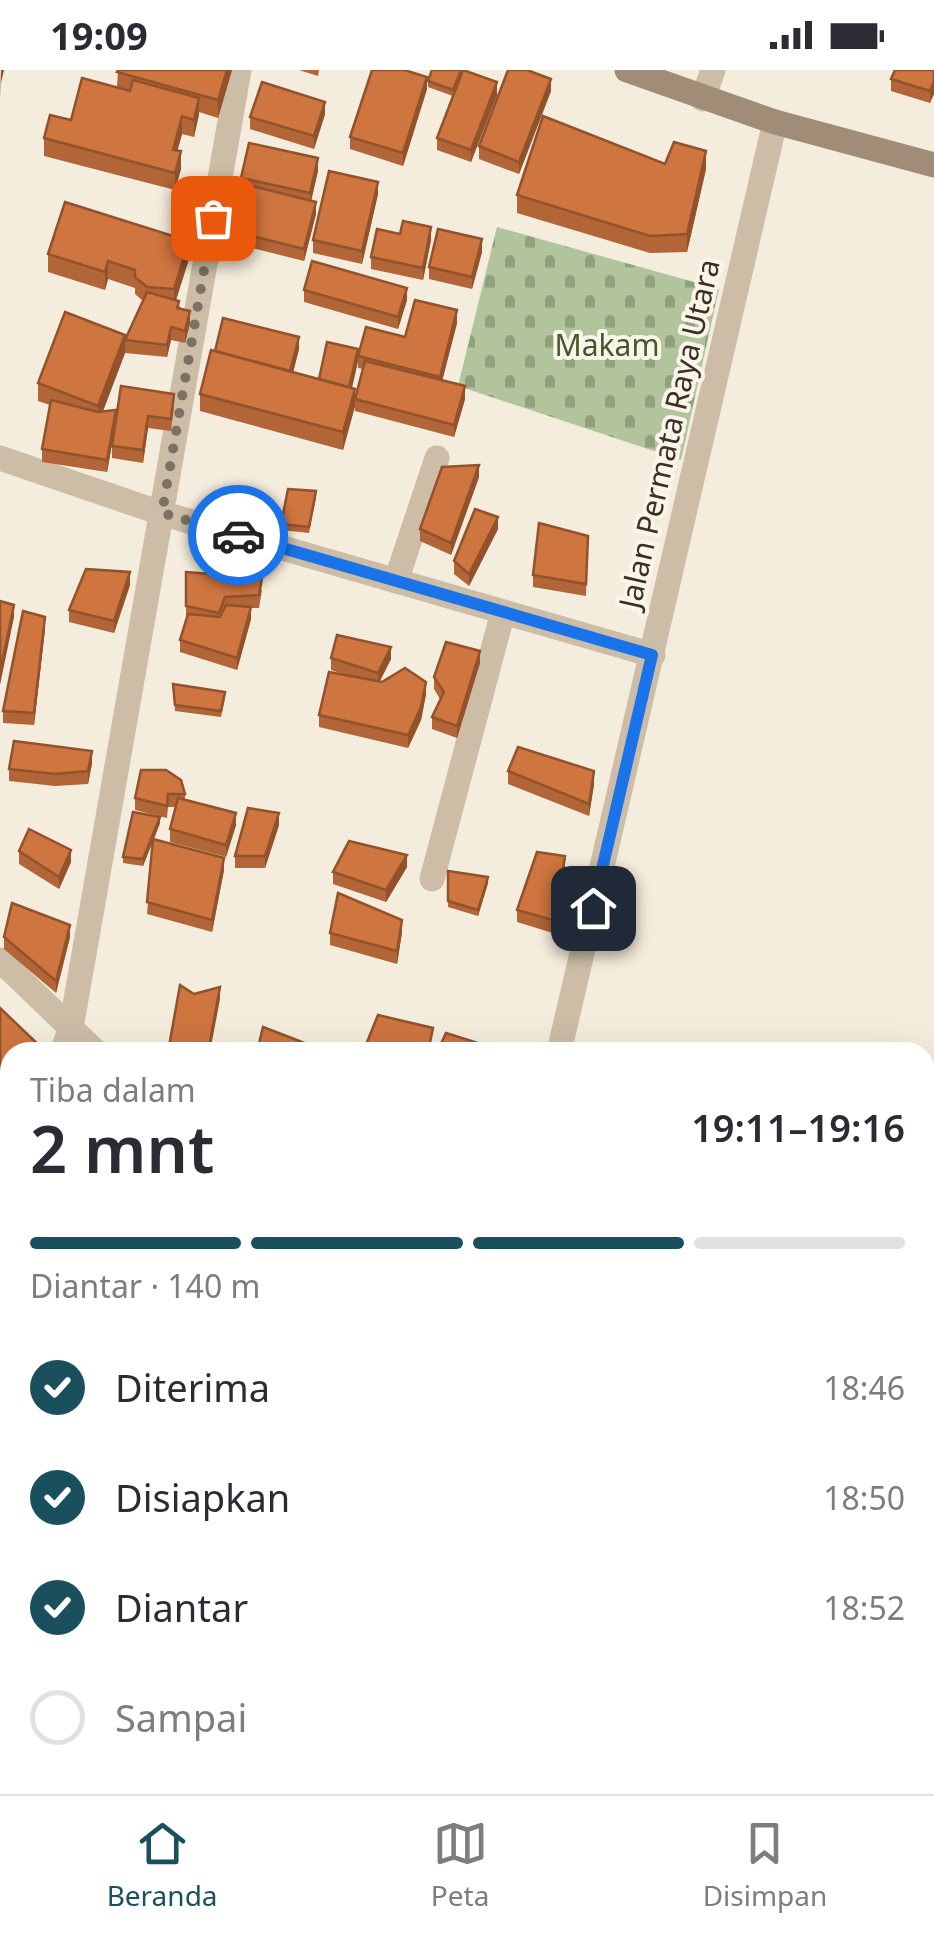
<!DOCTYPE html>
<html lang="id">
<meta charset="utf-8">
<style>
:root{--surface:#fff;--page:#f7f7f7;--text:#2b2b33;--muted:#7c7c81;--line:#e1e1e2;--accent:#1a505e}
body{margin:0;font-family:"Noto Sans",sans-serif;background:var(--page);color:var(--text);height:100vh;display:flex;flex-direction:column;font-size:38px;white-space:nowrap}
*{box-sizing:border-box;margin:0}
p{font-size:32px;color:var(--muted)}
.icon{flex:none;width:55px;height:55px;fill:none;stroke:currentColor;stroke-width:2;stroke-linecap:round;stroke-linejoin:round}
.map{position:relative;flex:1;overflow:hidden}
.side{position:absolute;left:0px;top:972px;width:935px;height:752px;display:flex;flex-direction:column;background:var(--surface);border-radius:30px 30px 0 0;box-shadow:0 10px 40px #0002}
.side>*{flex:none}
.pin{position:absolute;display:grid;place-items:center;width:85px;height:85px;color:#fff;margin:-42px;border-radius:20px;box-shadow:0 5px 15px #0006}
.courier{position:absolute;display:grid;place-items:center;width:100px;height:100px;margin:-50px;border:8px solid #1a73e8;border-radius:50%;background:#fff;color:#222;box-shadow:0 2px 12px #0007}
.summary em{font-style:normal;font-weight:600}
.summary div{display:flex;flex-direction:column-reverse}
.summary{display:flex;align-items:center;justify-content:space-between;height:170px;padding:0 30px}
h1{font-size:65px;font-weight:600;line-height:75px}
.bar{display:grid;grid-template-columns:repeat(4,1fr);gap:15px 10px;align-content:center;height:120px;padding:0 30px}
.bar i{height:12px;border-radius:8px;background:var(--line)}
.bar .on{background:var(--accent)}
.bar p{grid-column:span 4}
ol{padding:0 30px;list-style:none}
li{display:flex;align-items:center;gap:30px;height:110px}
li p{margin-inline-start:auto}
li .icon{padding:10px;border-radius:50%;background:var(--accent);color:#fff;stroke-width:4}
li:last-child{color:var(--muted)}
li i{width:55px;height:55px;border:5px solid var(--line);border-radius:50%}
.status{display:flex;justify-content:space-between;align-items:center;height:70px;padding:0 50px;background:var(--surface);direction:ltr}
.status svg{height:28px;fill:currentColor}
.menu{display:flex;justify-content:space-around;align-items:center;height:140px;border-top:2px solid var(--line);background:var(--surface);font-size:28px;color:var(--muted)}
.menu a{display:grid;justify-items:center;gap:5px}
.menu .on{color:var(--accent)}
.map>svg:first-child{display:block}
</style>
<div class="status"><b>19:09</b><svg viewBox="0 0 49 12"><path d="M0 12V9h3v3zM5 12V6h3v6zM10 12V3h3v9zM15 12V0h3v12zM26 1h20v11H26zM47 4h2v5h-2z"/></svg></div>
<div class="map">
<svg width="934" height="1724" viewBox="0 0 934 1724">
<defs>
<pattern id="cemetery-stones" width="16" height="16" patternUnits="userSpaceOnUse" patternTransform="scale(2.5)"><rect width="16" height="16" fill="#b1c49b"/><path d="M2 7V4a2 2 0 0 1 4 0v3zM10 15v-3a2 2 0 0 1 4 0v3z" fill="#91a07e"/></pattern>
</defs>
<rect width="100%" height="100%" fill="#f4ecdc"/>
<path fill="url(#cemetery-stones)" d="M497 157 719 219 681 390 458 316Z"/>
<g fill="none" stroke-linecap="round" stroke-linejoin="round">
<g stroke="#cdbda7" stroke-width="25">
<path d="M703 29 713 0"/>
<path d="M0 388 161 443 653 585"/>
<path d="M396 511 437 388"/>
<path d="M432 809 503 542"/>
<path d="M0 890 96 982"/>
<path d="M62 982 71 958 239 0"/>
<path d="M559 982 775 52"/>
<path d="M0 1142 10 1118"/>
<path d="M927 1250 934 1252"/>
<path d="M0 1378 10 1381"/>
<path d="M925 1387 934 1389"/>
<path d="M925 1628 934 1629"/>
<path d="M388 1724 390 1715"/>
<path d="M620 1724 636 1715"/>
</g>
<path stroke="#a18c78" stroke-width="25" d="M627 0 775 52 934 95"/>
</g>
<g fill="#b26536">
<path d="M118 0H232L218 48 199 42 194 67 182 64 177 81 181 99 175 120 44 86V68L117 17Z"/>
<path d="M299 0H319L318 6Z"/>
<path d="M934 0 930 33 891 21V9Z"/>
<path d="M428 11 497 25 471 92 437 80V68L453 26 428 17Z"/>
<path d="M427 19 403 96 350 79V67Z"/>
<path d="M551 21 519 104 479 89V76Z"/>
<path d="M325 44 314 79 250 59V47Z"/>
<path d="M665 94 706 99 687 182 650 183 517 143V125Z"/>
<path d="M318 101 311 131 316 144 304 191 236 174V162L247 121 241 120V108Z"/>
<path d="M378 124 362 194 313 183V170Z"/>
<path d="M431 170 423 210 371 199V187Z"/>
<path d="M482 182 472 219 429 209V197Z"/>
<path d="M48 184 189 189 176 230 190 253 185 273 171 270 167 287 125 283V270L143 231 135 224V218L108 209 105 220 48 202Z"/>
<path d="M304 220 407 230 398 259 304 232Z"/>
<path d="M457 253 442 311 465 329 454 367 355 341V329L363 299 358 298V286L405 267Z"/>
<path d="M299 279 293 302 319 309 358 291 352 318 355 336 343 380 200 341V324L215 281Z"/>
<path d="M125 283 103 341 116 352 107 402 42 392V379L50 335 38 331V313Z"/>
<path d="M121 316 174 336 171 361 148 358 143 393 112 388V376Z"/>
<path d="M479 407 451 485 420 471V459Z"/>
<path d="M316 428 309 463 281 460V454Z"/>
<path d="M498 459 469 516 454 504V491Z"/>
<path d="M588 466 586 526 533 517V505Z"/>
<path d="M186 502 262 520 259 538H251V549L237 600 180 582V570L186 548Z"/>
<path d="M130 515 114 563 69 552V540Z"/>
<path d="M45 559 34 655 3 653V641Z"/>
<path d="M331 588 391 589 379 612 426 624 421 650 408 678 319 657V645L349 606 331 600Z"/>
<path d="M480 593 457 668 432 659V647L440 629 434 619V607Z"/>
<path d="M173 614 225 628 221 647 175 641Z"/>
<path d="M92 693 88 714 55 716 9 711V699Z"/>
<path d="M166 700 185 724V730L236 755 226 787 170 772V759L176 737H168L167 748 135 740V728Z"/>
<path d="M508 701 594 714 589 746 508 714Z"/>
<path d="M160 753 154 769 224 800 212 862 147 844 153 770 143 796 123 793V787Z"/>
<path d="M279 755 265 798H235V786Z"/>
<path d="M19 781 71 792 59 819 19 794Z"/>
<path d="M407 797 386 832 333 814V802Z"/>
<path d="M565 798 556 864 517 852V840Z"/>
<path d="M448 801 488 813 478 846 448 837Z"/>
<path d="M402 862 397 894 330 875V863Z"/>
<path d="M4 867H70L56 923 4 879Z"/>
<path d="M0 938 43 982H10V1009L0 1007Z"/>
<path d="M925 1655 934 1657V1692L925 1689Z"/>
<path d="M735 1715H766L758 1724H745Z"/>
<path d="M866 1715 915 1724H865Z"/>
<path d="M784 1719 825 1724H784Z"/>
</g>
<g fill="#91522c">
<path d="M1 0H4L1 13 0 29Z"/>
<path d="M227 0H232L218 48V30Z"/>
<path d="M427 7V19L403 96V83Z"/>
<path d="M551 9V21L519 104V92Z"/>
<path d="M934 11V24L930 33V21Z"/>
<path d="M497 12V25L471 92V80Z"/>
<path d="M199 28V45L194 67V50Z"/>
<path d="M325 32V44L314 79V66Z"/>
<path d="M182 46V64L173 97V80Z"/>
<path d="M181 81V99L175 120V103Z"/>
<path d="M706 81V99L687 182V164Z"/>
<path d="M318 88V101L310 135V123Z"/>
<path d="M378 112V124L362 194V181Z"/>
<path d="M316 132V144L304 191V179Z"/>
<path d="M431 157V170L423 210V198Z"/>
<path d="M482 169V182L472 219V207Z"/>
<path d="M189 171V189L174 236V219Z"/>
<path d="M108 191V209L105 220V202Z"/>
<path d="M407 218V230L398 259V247Z"/>
<path d="M457 240V253L440 319V307Z"/>
<path d="M190 241V253L185 273V261Z"/>
<path d="M171 257V270L167 287V275Z"/>
<path d="M125 265V283L98 354V336Z"/>
<path d="M299 267V279L290 315V303Z"/>
<path d="M358 279V291L349 330V318Z"/>
<path d="M465 316V329L454 367V355Z"/>
<path d="M355 319V336L343 380V362Z"/>
<path d="M116 340V352L107 402V390Z"/>
<path d="M148 346V358L143 393V380Z"/>
<path d="M479 395V407L451 485V473Z"/>
<path d="M498 447V459L469 516V504Z"/>
<path d="M130 502V515L114 563V551Z"/>
<path d="M14 535V547L0 615V602Z"/>
<path d="M251 537V549L237 600V588Z"/>
<path d="M45 547V559L34 655V643Z"/>
<path d="M391 577V589L378 615V603Z"/>
<path d="M480 581V593L457 668V656Z"/>
<path d="M426 612V624L421 650 408 678V665Z"/>
<path d="M92 681V693L88 714V701Z"/>
<path d="M594 701V714L589 746V734Z"/>
<path d="M236 743V755L226 787V775Z"/>
<path d="M279 743V755L265 798V786Z"/>
<path d="M160 747V753L143 796V789Z"/>
<path d="M71 780V792L59 819V807Z"/>
<path d="M407 785V797L386 832V820Z"/>
<path d="M565 786V798L556 864V851Z"/>
<path d="M224 788V800L212 862V850Z"/>
<path d="M488 807V813L478 846V840Z"/>
<path d="M402 850V862L397 894V881Z"/>
<path d="M70 855V867L56 923V911Z"/>
<path d="M220 917V929L210 982H208Z"/>
<path d="M760 1715H766L758 1724H752Z"/>
</g>
<g fill="#cf753f" stroke="#91522c" stroke-width="2.5">
<path d="M118 0H227L218 30 117 2Z"/>
<path d="M372 0H404L427 7 403 83 350 67Z"/>
<path d="M432 0H461L453 20 428 11Z"/>
<path d="M463 0 497 12 471 80 437 68Z"/>
<path d="M508 0H527L551 9 519 92 479 76Z"/>
<path d="M895 0H934V11L930 21 891 9Z"/>
<path d="M82 8 130 21 133 10 199 28 194 50 182 46 173 80 181 81 175 103 44 68 50 45 71 50Z"/>
<path d="M262 12 325 32 314 66 250 47Z"/>
<path d="M543 46 665 94 674 72 706 81 687 164 650 166 517 125Z"/>
<path d="M249 73 318 88 310 123 241 108Z"/>
<path d="M329 101 378 112 362 181 313 170Z"/>
<path d="M248 115 316 132 304 179 236 162Z"/>
<path d="M65 132 189 171 174 219 147 217 135 207V200L108 191 105 202 48 184Z"/>
<path d="M403 151 431 157 423 198 371 187 377 159 400 164Z"/>
<path d="M438 159 482 169 472 207 429 197Z"/>
<path d="M312 191 407 218 398 247 304 220Z"/>
<path d="M147 222 179 231 177 238 190 241 185 261 171 257 167 275 125 270Z"/>
<path d="M415 230 457 240 440 307 358 286 366 257 405 267Z"/>
<path d="M65 242 125 265 98 336 38 313Z"/>
<path d="M223 248 299 267 290 301 215 281Z"/>
<path d="M327 272 358 279 349 317 319 309Z"/>
<path d="M211 280 355 319 343 362 200 324Z"/>
<path d="M365 291 465 316 454 355 355 329Z"/>
<path d="M121 316 174 324 171 349 148 346 143 380 112 376Z"/>
<path d="M51 330 98 342 116 340 107 390 42 379Z"/>
<path d="M479 395 451 473 420 459 442 397Z"/>
<path d="M288 419 316 421 309 457 281 454Z"/>
<path d="M475 439 498 447 469 504 454 491Z"/>
<path d="M539 453 588 466 586 514 533 505Z"/>
<path d="M86 499 130 502 114 551 69 540Z"/>
<path d="M186 502 262 508 259 525 225 527 219 543 186 536Z"/>
<path d="M0 531 14 535 0 602Z"/>
<path d="M226 535 251 537 237 588 180 570 188 544 220 547Z"/>
<path d="M23 541 45 547 34 643 3 641Z"/>
<path d="M337 565 391 577 378 603 331 588Z"/>
<path d="M446 572 480 581 457 656 432 647 444 622 434 607Z"/>
<path d="M405 598 426 612 421 637 408 665 319 645 329 602 382 612Z"/>
<path d="M173 614 225 622 221 641 175 635Z"/>
<path d="M14 671 92 681 88 701 55 704 9 699Z"/>
<path d="M518 677 594 701 589 734 508 701Z"/>
<path d="M141 700H166L181 710 185 724H168L167 736 135 728Z"/>
<path d="M178 728 236 743 226 775 170 759Z"/>
<path d="M248 738 279 743 265 786H235Z"/>
<path d="M133 742 160 747 143 789 123 787Z"/>
<path d="M29 759 71 780 59 807 19 781Z"/>
<path d="M153 769 224 788 212 850 147 832Z"/>
<path d="M349 771 407 785 386 820 333 802Z"/>
<path d="M537 782 565 786 556 851 517 840Z"/>
<path d="M448 801 488 807 478 840 448 831Z"/>
<path d="M338 823 402 850 397 881 330 863Z"/>
<path d="M12 833 70 855 56 911 4 867Z"/>
<path d="M180 915 194 924 220 917 208 982H168Z"/>
<path d="M0 938 43 979 40 982H10V997L0 995Z"/>
<path d="M378 945 433 958 428 982H391L384 980 382 982H363Z"/>
<path d="M263 957 310 975 309 982H257Z"/>
<path d="M446 963 497 979 496 982H437Z"/>
<path d="M925 1655 934 1657V1679L925 1677Z"/>
<path d="M742 1715H760L752 1724Z"/>
<path d="M785 1715H824L822 1724H803L784 1719Z"/>
<path d="M866 1715H914L912 1724H888L865 1719Z"/>
</g>
<g fill="none" stroke-linecap="round" stroke-linejoin="round">
<path stroke="#7a7267" stroke-width="10" stroke-dasharray="0 18" d="M213 148 162 443 238 465"/>
<path stroke="#1a73e8" stroke-width="12" d="M238 465 652 585 593 838"/>
</g>
<g text-anchor="middle" stroke-width="8" stroke-linejoin="round" paint-order="stroke">
<g font-size="30" fill="#42592a" stroke="#fbf5e9">
<text x="607" y="286">Makam</text>
</g>
<g font-size="30" fill="#393028" stroke="#fbf5e9">
<text transform="translate(670 364) rotate(-77)" y="10">Jalan Permata Raya Utara</text>
</g>
</g>
</svg>
<div class="pin" style="left:213px;top:148px;background:#ea580c"><svg class="icon" aria-label="bag" viewBox="0 0 24 24"><path d="M5 8h14l-1 12H6zM9 8a3 3 0 0 1 6 0"/></svg></div>
<div class="pin" style="left:593px;top:838px;background:#1f2937"><svg class="icon" aria-label="home" viewBox="0 0 24 24"><path d="M3 11l9-7 9 7M6 9v11h12V9"/></svg></div>
<div class="courier" style="left:238px;top:465px"><svg class="icon" aria-label="car" viewBox="0 0 24 24"><path d="M5 17H2v-5l4-1 3-4h7l3 4 3 1v5h-3M9 17h6M6 11h13"/><circle cx="7" cy="17" r="2"/><circle cx="17" cy="17" r="2"/></svg></div>
<section class="side">
<div class="summary"><div><h1>2 mnt</h1><p>Tiba dalam</p></div><em>19:11–19:16</em></div>
<div class="bar"><i class="on"></i><i class="on"></i><i class="on"></i><i></i><p>Diantar · 140 m</p></div>
<ol>
<li><svg class="icon" aria-label="check" viewBox="0 0 24 24"><path d="M5 12l5 5 9-10"/></svg>Diterima<p>18:46</p></li>
<li><svg class="icon" aria-label="check" viewBox="0 0 24 24"><path d="M5 12l5 5 9-10"/></svg>Disiapkan<p>18:50</p></li>
<li><svg class="icon" aria-label="check" viewBox="0 0 24 24"><path d="M5 12l5 5 9-10"/></svg>Diantar<p>18:52</p></li>
<li><i></i>Sampai</li>
</ol>
</section>
</div>
<nav class="menu">
<a class="on"><svg class="icon" aria-label="home" viewBox="0 0 24 24"><path d="M3 11l9-7 9 7M6 9v11h12V9"/></svg>Beranda</a>
<a><svg class="icon" aria-label="map" viewBox="0 0 24 24"><path d="M3 6l6-2 6 2 6-2v14l-6 2-6-2-6 2zM9 4v14M15 6v14"/></svg>Peta</a>
<a><svg class="icon" aria-label="saved" viewBox="0 0 24 24"><path d="M7 4h10v16l-5-4-5 4z"/></svg>Disimpan</a>
</nav>
